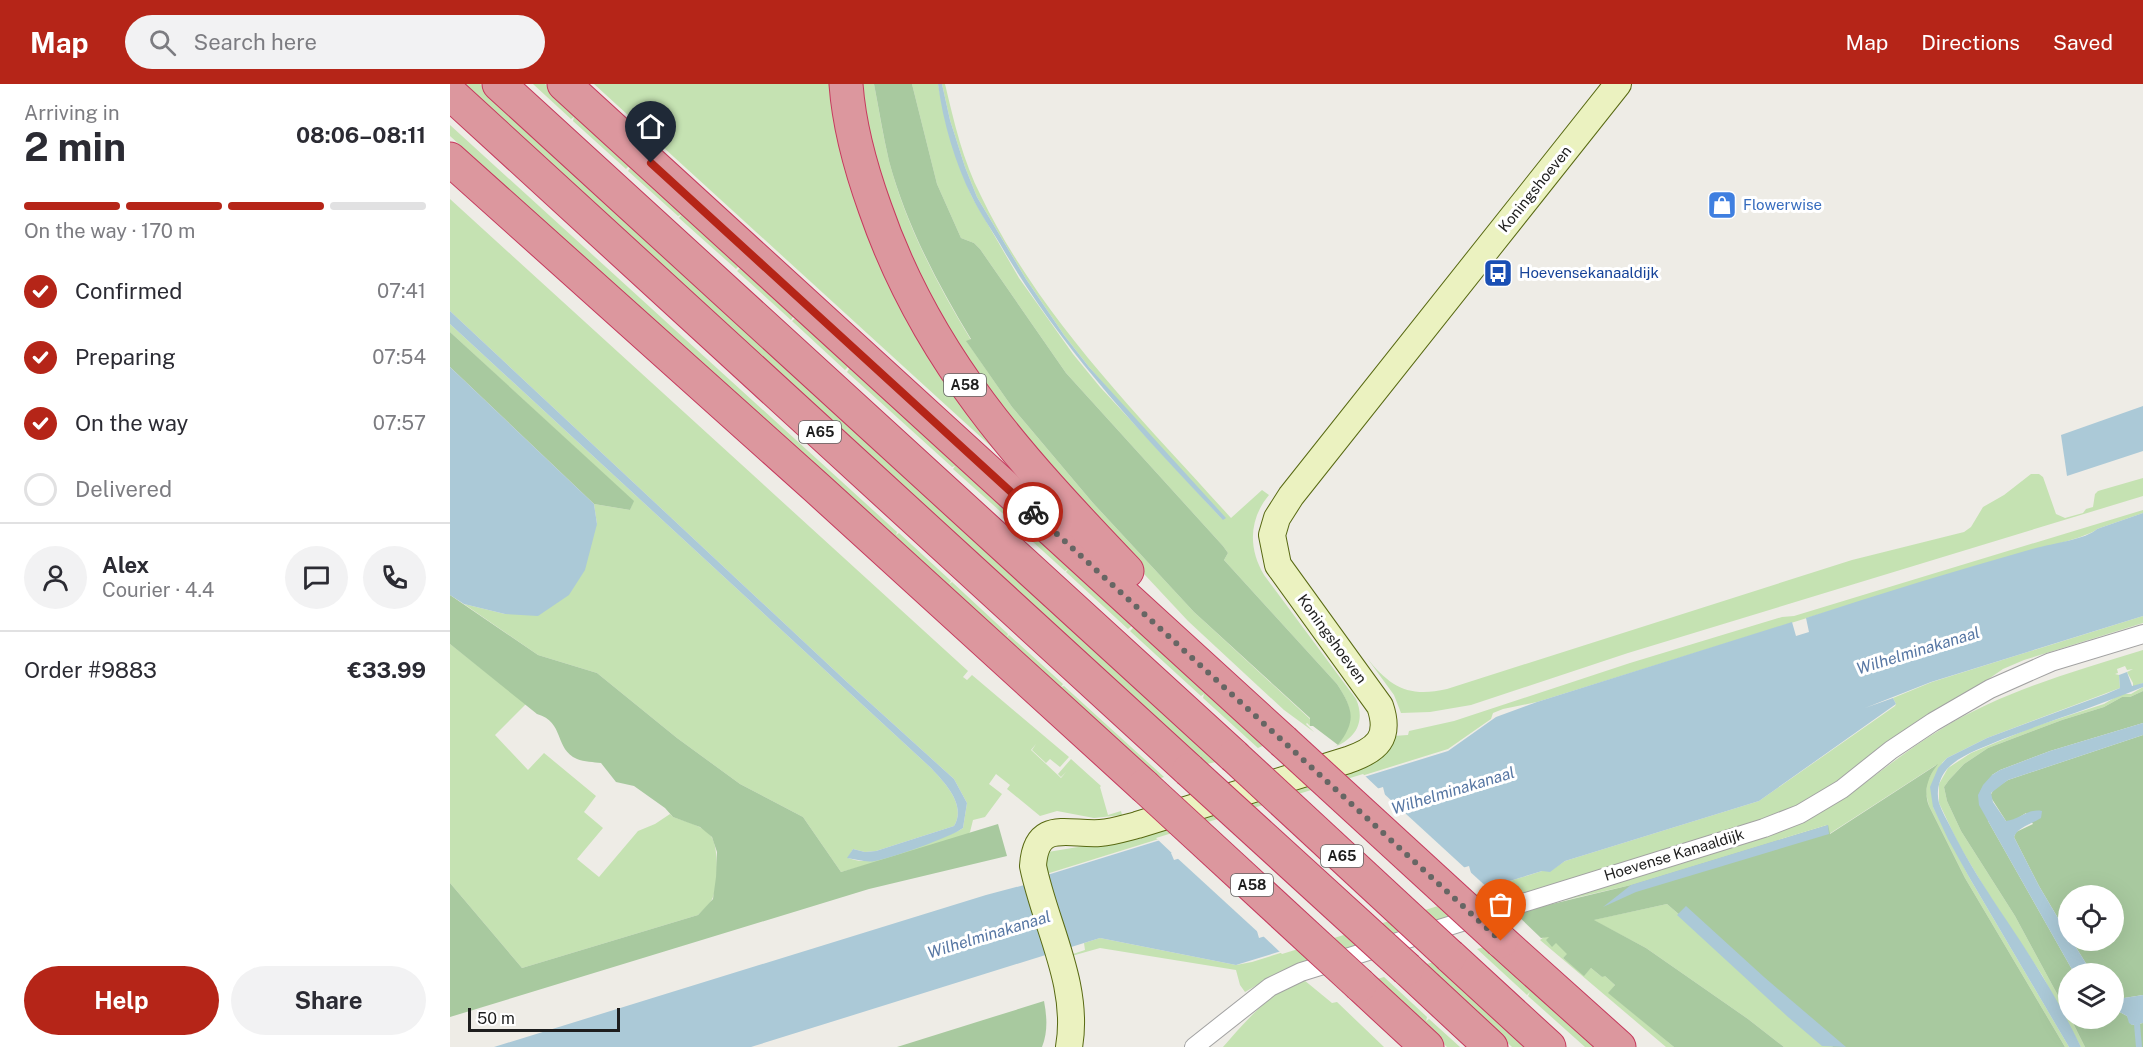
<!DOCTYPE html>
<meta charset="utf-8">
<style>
:root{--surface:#fff;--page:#f2f2f3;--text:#2b2b33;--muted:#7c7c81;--line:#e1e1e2;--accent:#b52518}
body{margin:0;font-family:"Public Sans",sans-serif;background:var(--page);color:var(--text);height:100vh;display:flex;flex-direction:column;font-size:22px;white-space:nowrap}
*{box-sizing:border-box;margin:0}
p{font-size:20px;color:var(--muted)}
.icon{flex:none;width:33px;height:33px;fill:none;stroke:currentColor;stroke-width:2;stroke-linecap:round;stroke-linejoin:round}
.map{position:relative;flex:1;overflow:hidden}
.panel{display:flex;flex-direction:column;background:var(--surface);width:450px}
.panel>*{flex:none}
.buttons{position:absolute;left:1608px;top:801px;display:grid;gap:12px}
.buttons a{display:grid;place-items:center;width:66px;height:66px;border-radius:50%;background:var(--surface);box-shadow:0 6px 24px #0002;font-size:30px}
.scale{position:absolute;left:18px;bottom:15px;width:152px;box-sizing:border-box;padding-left:6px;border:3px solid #1e1e1e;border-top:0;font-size:16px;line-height:21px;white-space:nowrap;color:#1e1e1e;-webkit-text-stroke:4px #fff;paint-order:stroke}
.pin{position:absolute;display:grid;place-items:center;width:51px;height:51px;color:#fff;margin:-62px -26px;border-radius:50% 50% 50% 0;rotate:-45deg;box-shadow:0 0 6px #0007}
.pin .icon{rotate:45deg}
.courier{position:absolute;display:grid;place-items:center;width:60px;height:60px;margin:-30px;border:4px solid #b52518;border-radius:50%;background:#fff;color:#222;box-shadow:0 2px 8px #0007}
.overview em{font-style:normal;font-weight:700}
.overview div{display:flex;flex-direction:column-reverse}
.overview{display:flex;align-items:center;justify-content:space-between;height:102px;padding:0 24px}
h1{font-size:39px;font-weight:700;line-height:45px}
.bar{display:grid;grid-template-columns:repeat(4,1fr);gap:9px 6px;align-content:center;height:72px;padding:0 24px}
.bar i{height:8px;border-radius:4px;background:var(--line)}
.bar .active{background:var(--accent)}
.bar p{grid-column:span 4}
.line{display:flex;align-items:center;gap:15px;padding:0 24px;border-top:2px solid var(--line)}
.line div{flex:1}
.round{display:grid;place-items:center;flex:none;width:63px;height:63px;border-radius:32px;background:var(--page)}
ol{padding:0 24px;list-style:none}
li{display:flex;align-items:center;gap:18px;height:66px}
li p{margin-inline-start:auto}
li .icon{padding:6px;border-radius:50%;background:var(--accent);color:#fff;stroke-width:4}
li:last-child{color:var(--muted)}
li i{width:33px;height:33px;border:3px solid var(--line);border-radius:50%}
.button{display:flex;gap:12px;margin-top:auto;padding:12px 24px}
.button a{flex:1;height:69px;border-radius:36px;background:var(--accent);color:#fff;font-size:24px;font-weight:700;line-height:69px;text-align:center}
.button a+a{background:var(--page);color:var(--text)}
header{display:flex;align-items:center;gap:36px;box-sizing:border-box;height:84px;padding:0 30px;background:var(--accent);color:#fff}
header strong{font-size:28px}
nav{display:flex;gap:33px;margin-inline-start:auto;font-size:21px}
.search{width:420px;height:54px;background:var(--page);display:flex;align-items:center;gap:15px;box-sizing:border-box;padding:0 21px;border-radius:33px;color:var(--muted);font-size:22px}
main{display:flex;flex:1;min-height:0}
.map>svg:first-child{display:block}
</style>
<header>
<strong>Map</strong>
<div class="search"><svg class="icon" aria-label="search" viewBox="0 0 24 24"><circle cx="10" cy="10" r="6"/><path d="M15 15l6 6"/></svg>Search here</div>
<nav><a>Map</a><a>Directions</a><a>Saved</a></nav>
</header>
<main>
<section class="panel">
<div class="overview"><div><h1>2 min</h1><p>Arriving in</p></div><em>08:06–08:11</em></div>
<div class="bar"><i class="active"></i><i class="active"></i><i class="active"></i><i></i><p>On the way · 170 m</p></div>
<ol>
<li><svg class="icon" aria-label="check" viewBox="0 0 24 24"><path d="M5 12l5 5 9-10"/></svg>Confirmed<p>07:41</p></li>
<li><svg class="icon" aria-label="check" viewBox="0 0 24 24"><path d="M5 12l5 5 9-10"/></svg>Preparing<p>07:54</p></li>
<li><svg class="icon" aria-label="check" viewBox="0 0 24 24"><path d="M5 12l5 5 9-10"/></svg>On the way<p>07:57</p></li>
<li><i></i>Delivered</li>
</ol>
<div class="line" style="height:108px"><a class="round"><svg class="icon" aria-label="person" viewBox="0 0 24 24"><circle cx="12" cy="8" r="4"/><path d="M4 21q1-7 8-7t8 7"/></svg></a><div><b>Alex</b><p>Courier · 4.4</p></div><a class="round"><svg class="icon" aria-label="chat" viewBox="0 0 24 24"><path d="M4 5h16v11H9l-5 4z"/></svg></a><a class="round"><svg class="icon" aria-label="phone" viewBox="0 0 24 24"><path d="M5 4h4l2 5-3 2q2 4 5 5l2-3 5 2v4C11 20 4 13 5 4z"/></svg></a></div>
<div class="line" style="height:78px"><div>Order #9883</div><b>€33.99</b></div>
<div class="button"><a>Help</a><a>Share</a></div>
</section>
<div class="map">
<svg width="1693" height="963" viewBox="0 0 1693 963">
<rect width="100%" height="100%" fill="#eeece6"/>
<g fill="#c5e2b2">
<path d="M9 0H30L770 677 757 680Z"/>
<path d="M83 0H95L815 661 808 664 753 614 754 610 751 612 680 547 683 544 682 542 678 545 616 488 618 485 615 487 561 438 563 435 560 436 503 385 505 382 502 383 397 288 399 285 398 283 395 286 342 237 345 234 343 233 341 236 287 187 290 184 288 183 286 185 229 134 231 131 228 132 178 87 180 84 178 83 176 85 123 37 124 33 121 35Z"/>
<path d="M144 0H390L400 61 579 397Z"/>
<path d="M410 0H424C429 26 433 52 439 77 456 141 487 200 521 256L517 258 562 323 643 419 744 528 860 635V642L857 639 856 640 864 648 834 626 738 537 681 476 534 304 464 186 423 73Z"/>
<path d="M462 0H488L496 39 511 87 522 113 569 194 623 270 650 303 773 436 639 283 614 251 576 195 527 113 515 83 500 36 492 0H495C504 38 513 77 531 112 591 236 690 333 781 434L812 406 819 411C799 435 798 464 814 491L906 615C916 638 905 655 884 663L888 661C903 633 905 628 887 600L774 476 778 469 773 462 616 289 530 165 524 159 511 154 487 100Z"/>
<path d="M0 41 447 448 446 451 449 449 501 497 499 500 502 498 558 550 557 553 559 551 613 600 611 603 614 602 714 693 708 695 565 568 0 52Z"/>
<path d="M0 115 518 587 513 593 517 596 522 591 619 673 610 683 600 675 596 679 582 666 586 660 581 666 611 694 616 688 611 693 608 690 621 675 651 702 650 703 658 731 671 727 672 731 644 734 607 727 590 732 557 705 560 701 546 690 539 700 552 710 535 733 523 736 520 748 515 754 391 788 353 733 290 700 227 654 147 589 88 571 14 520 55 530 147 440 144 420 180 426 183 417 0 248V240L481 684C494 698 517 721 504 742L426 767 415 768 403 765 398 774C402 775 408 777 412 777 425 777 503 752 513 744L517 719 504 695 397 598 0 227Z"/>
<path d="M1581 390H1589L1593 393 1606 430 1615 434 1633 429 1636 425 1643 423 1645 410 1648 407 1693 394V412L1178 569 1021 621 980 628 951 629 944 611 917 574C940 603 959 614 997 605L1402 476 1514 448 1521 443 1533 423 1554 411Z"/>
<path d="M1693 426V429L1647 445C1639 454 1561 472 1543 477 1391 523 1239 571 1087 618L1053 625 1043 629 1041 635 998 665 593 791 590 776 598 768 646 760 943 652 958 651 959 647 1004 637 1180 579 1332 533 1344 532Z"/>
<path d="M1693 532V539L1574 576 1553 585 1355 721 814 897 795 908 790 901 786 886 650 864 618 873 617 872 635 866 634 859 650 854 786 881 802 878 1092 787H1100L1115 777 1309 717 1445 622 1446 620 1443 614 1482 598Z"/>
<path d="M0 560 76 620 45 651 78 686 94 669 146 712 134 728 153 744 127 775 149 793 188 747 205 740 220 730 223 733C236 738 252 741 261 752 269 763 268 801 263 813 261 820 253 826 248 831L72 884 0 799Z"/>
<path d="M1693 566V599L1683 603V599L1677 588 1683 585 1677 586 1675 582 1667 585 1668 589 1665 590 1669 591 1670 604 1537 654 1497 674 1492 679 1483 723 1519 793 1619 963H1615L1515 794 1479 722 1476 710 1477 698 1486 681 1379 750 1377 741 1181 801 1081 824 854 896 882 919 887 918 934 963H773C794 939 813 917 840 900L1407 705C1435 684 1463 662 1493 644 1554 607 1625 587 1693 566Z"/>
<path d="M1693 603V607L1680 613H1672L1654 623 1612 636 1538 664 1514 680 1499 696 1494 703 1497 717 1511 747 1565 832 1618 930V934L1621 935 1635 963H1631L1592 891 1539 811 1509 761 1489 719V700L1498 684 1521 669 1583 643 1654 620 1671 610H1681Z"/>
<path d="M1217 820 1383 963H1334L1298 935 1196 864 1143 836Z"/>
<path d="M1100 852 1118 870 1113 874 1134 891 1141 884 1152 893 1154 891 1165 901 1159 909 1224 963H1216L1090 856 1094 853Z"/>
<path d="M1034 863 1149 963H1135L1078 912 1080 908 1077 911 1027 865Z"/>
<path d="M985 878 1082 963H1062L976 880Z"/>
<path d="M934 893 977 933 976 937 979 935 1010 963H997L924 896Z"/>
</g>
<g fill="#a8c99f">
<path d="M424 0H462L487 100 511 154 524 159 530 165 616 289 773 462 778 469 774 476 887 600C903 625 907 636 888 661L863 642H860V634L744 528 643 419 562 323 516 257 521 255C487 199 456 140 439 77 433 51 429 26 424 0Z"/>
<path d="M0 248 184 417 180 426 144 420 0 283Z"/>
<path d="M0 511 88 571 147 589 227 654 290 700 353 733 391 788 548 740 557 772 419 805 0 933V799L72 884 248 831 263 815 266 793 267 768 262 753 250 743 223 733 215 724 184 702 166 698 151 679C144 678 134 678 127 675 104 665 115 638 87 630L0 560Z"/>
<path d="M1693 607V639L1600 667 1550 686 1542 691 1538 737 1624 889 1618 890V930L1565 832 1511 747 1497 717 1494 703 1499 696 1514 680 1538 664 1612 636 1654 623 1672 613H1680Z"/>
<path d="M1693 651V911L1674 914 1664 910V890L1642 889 1622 857 1664 856V812H1618V851L1589 802 1564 753 1566 748 1583 740 1576 729 1563 737H1556L1540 712 1544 705 1558 696Z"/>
<path d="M1488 680C1478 693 1473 706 1479 722L1515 794 1615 963H1383L1217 820 1144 836 1196 864 1298 935 1334 963H1224L1158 909 1165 901 1155 892 1152 893 1141 884 1134 892 1113 874 1117 870 1106 859 1102 863 1096 856 1099 853 1091 854 1065 829 1181 801 1378 741 1380 750Z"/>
<path d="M594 917C597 933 598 948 592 963H447Z"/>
<path d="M1664 925 1677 932 1682 941 1693 939V963H1635L1621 935 1664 934Z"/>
</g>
<g fill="#abc9d7" fill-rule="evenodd">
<path d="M488 0H492L500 36 515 83 527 113 576 195 614 251 639 283 776 434 773 436C691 349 611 265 550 160 541 145 530 129 522 113 505 79 493 38 488 0Z"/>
<path d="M0 227 397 598 504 695 517 719 513 744C501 753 442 774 425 777 416 779 406 775 397 774L403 765 415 768 426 767 504 742C517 721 494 698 481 684L0 240Z"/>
<path d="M0 283 144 420 147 440 135 486 119 511 88 532 55 530 14 520 0 511Z"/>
<path d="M1693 322V367L1617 392 1611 351Z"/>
<path d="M1693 429V532L1481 598 1415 624 1443 614 1446 620 1309 717 1115 777 1100 788 1092 787 786 881 650 854 301 963H44L536 811 578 800 594 792 998 667 1046 633 1087 618 1342 538 1346 552 1359 548 1356 534C1432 509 1509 486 1586 464 1601 460 1637 455 1647 445ZM933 703 935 711 724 776 721 769ZM1019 782 1021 789 809 854 807 847Z"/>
<path d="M1677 588 1682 602 1693 599V603C1648 622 1599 637 1553 655 1535 663 1511 670 1497 685 1489 694 1486 708 1489 719 1492 728 1497 736 1501 744 1517 777 1537 807 1557 837 1584 877 1610 919 1631 963H1619L1519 793 1498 755 1483 723 1480 703 1488 684 1497 674 1537 654 1656 610 1670 604 1669 591Z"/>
<path d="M1693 639V651L1558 696 1541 709 1543 718 1556 737C1569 736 1578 724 1592 727L1591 734C1582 740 1568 743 1564 753L1589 802 1618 851V856L1622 857 1642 889H1624L1538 737 1529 721 1528 711 1533 701 1542 691 1550 686 1600 667Z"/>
<path d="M1378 741 1379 750 1186 808 1153 823 1181 801Z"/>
<path d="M1236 822 1314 893 1396 963 1372 962 1338 933 1227 831Z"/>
<path d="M1664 910 1674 914 1693 911V939L1682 941 1679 939 1677 932 1664 925Z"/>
</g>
<g fill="#eeece6">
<path d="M913 690 931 707 724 770 725 772 706 754Z"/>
<path d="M931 707 1016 785 810 850 725 772Z"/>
<path d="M1017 785 1040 806 832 870 811 850Z"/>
</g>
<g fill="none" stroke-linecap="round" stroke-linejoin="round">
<path stroke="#abc9d7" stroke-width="6" d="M1687 940 1689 963"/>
<g stroke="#a2a2a2" stroke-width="20">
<path id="street" d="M744 963 820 903 851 888 1314 744 1350 730 1392 705 1441 666 1483 638 1540 605 1601 578 1693 550"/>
</g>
<g stroke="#586912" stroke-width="28">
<path id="secondary" d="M619 963C630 901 595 841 583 782 586 735 617 751 650 749 663 748 675 744 687 741L898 676C927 666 941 654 930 622L828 481 822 451 827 434 841 412 1168 0"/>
</g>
<g stroke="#c6395d" stroke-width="35">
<g id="highway">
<path d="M49 0 784 672"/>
<path d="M114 0 833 657"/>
<path d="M396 0C399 42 411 85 425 124 477 275 570 375 677 487"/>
<path d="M0 9 739 686"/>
<path d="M0 75 367 404 694 702"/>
<path d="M1051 857 1169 963"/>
<path d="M1000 872 1099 963"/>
<path d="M957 885 1041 963"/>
<path d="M910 901 977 963"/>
</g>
</g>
<use href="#street" stroke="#fff" stroke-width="18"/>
<use href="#secondary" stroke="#ebf2c0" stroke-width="26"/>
<use href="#highway" stroke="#dc979e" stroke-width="33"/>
<g stroke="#c6395d" stroke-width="35" stroke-linecap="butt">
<g id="highway-bridge">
<path d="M833 657 1051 857"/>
<path d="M784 672 1000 872"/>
<path d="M739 686 957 885"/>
<path d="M694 702 910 901"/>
</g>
</g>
<use href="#highway-bridge" stroke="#dc979e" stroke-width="33"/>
</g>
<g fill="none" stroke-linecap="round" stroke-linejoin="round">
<path stroke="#676664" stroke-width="6" stroke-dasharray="0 10.8" d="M583 428 1051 857"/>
<path stroke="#b52518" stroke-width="8" d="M201 79 583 428"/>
</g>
<defs>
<g id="shop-square" transform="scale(1.5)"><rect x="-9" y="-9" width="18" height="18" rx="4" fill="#3f7fe0" stroke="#fff"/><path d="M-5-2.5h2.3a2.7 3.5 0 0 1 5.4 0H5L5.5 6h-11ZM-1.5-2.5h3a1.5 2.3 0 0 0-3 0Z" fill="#fff"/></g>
<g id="bus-square" transform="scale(1.5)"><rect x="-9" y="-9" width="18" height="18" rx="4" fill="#1a4fb4" stroke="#fff"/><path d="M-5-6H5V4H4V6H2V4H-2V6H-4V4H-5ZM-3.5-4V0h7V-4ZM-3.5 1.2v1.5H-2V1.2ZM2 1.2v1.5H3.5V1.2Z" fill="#fff"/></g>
</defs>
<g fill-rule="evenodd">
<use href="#shop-square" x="1272" y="121"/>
<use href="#bus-square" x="1048" y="189"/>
</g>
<g text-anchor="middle" stroke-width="6" stroke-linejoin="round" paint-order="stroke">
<g fill="#fff" stroke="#626262" stroke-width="1.5">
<rect x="494" y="290" width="42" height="22" rx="4.5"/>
<rect x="349" y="337" width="42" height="22" rx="4.5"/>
<rect x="871" y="761" width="42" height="22" rx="4.5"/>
<rect x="781" y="790" width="42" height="22" rx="4.5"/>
</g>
<g font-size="14" font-weight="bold" fill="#1e1e1e">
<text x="515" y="306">A58</text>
<text x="370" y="353">A65</text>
<text x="892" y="777">A65</text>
<text x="802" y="806">A58</text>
</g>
<g font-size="15" fill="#1e1e1e" stroke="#fff">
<text transform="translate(1085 105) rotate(-51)" y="5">Koningshoeven</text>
<text transform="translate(882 555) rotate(54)" y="5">Koningshoeven</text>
<text transform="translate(1224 771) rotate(-17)" y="5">Hoevense Kanaaldijk</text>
</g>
<g font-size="15" fill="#366cbe" stroke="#fff" text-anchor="start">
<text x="1293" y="126">Flowerwise</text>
</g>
<g font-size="15" fill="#164399" stroke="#fff" text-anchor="start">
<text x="1069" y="194">Hoevensekanaaldijk</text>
</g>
<g font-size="16" font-style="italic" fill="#5676a3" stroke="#fff">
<text transform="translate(1468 566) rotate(-17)" y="6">Wilhelminakanaal</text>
<text transform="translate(1003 706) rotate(-17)" y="6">Wilhelminakanaal</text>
<text transform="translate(539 850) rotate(-17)" y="6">Wilhelminakanaal</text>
</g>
</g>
</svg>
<div class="buttons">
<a><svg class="icon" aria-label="locate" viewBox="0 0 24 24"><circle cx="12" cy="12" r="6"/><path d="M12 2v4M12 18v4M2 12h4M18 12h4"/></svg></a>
<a><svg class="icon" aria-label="layers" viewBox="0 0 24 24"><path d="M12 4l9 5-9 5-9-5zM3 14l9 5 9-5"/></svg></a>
</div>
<div class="scale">50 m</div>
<div class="pin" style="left:1051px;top:857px;background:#ea580c"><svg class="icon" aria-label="bag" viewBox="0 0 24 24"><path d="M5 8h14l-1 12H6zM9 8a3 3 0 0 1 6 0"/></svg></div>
<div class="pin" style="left:201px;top:79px;background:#1f2937"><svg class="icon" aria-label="home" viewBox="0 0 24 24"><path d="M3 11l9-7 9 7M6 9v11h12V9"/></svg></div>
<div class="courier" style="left:583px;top:428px"><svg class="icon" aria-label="bike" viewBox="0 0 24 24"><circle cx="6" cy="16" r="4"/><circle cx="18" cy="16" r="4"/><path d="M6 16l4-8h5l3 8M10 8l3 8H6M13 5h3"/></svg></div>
</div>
</main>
